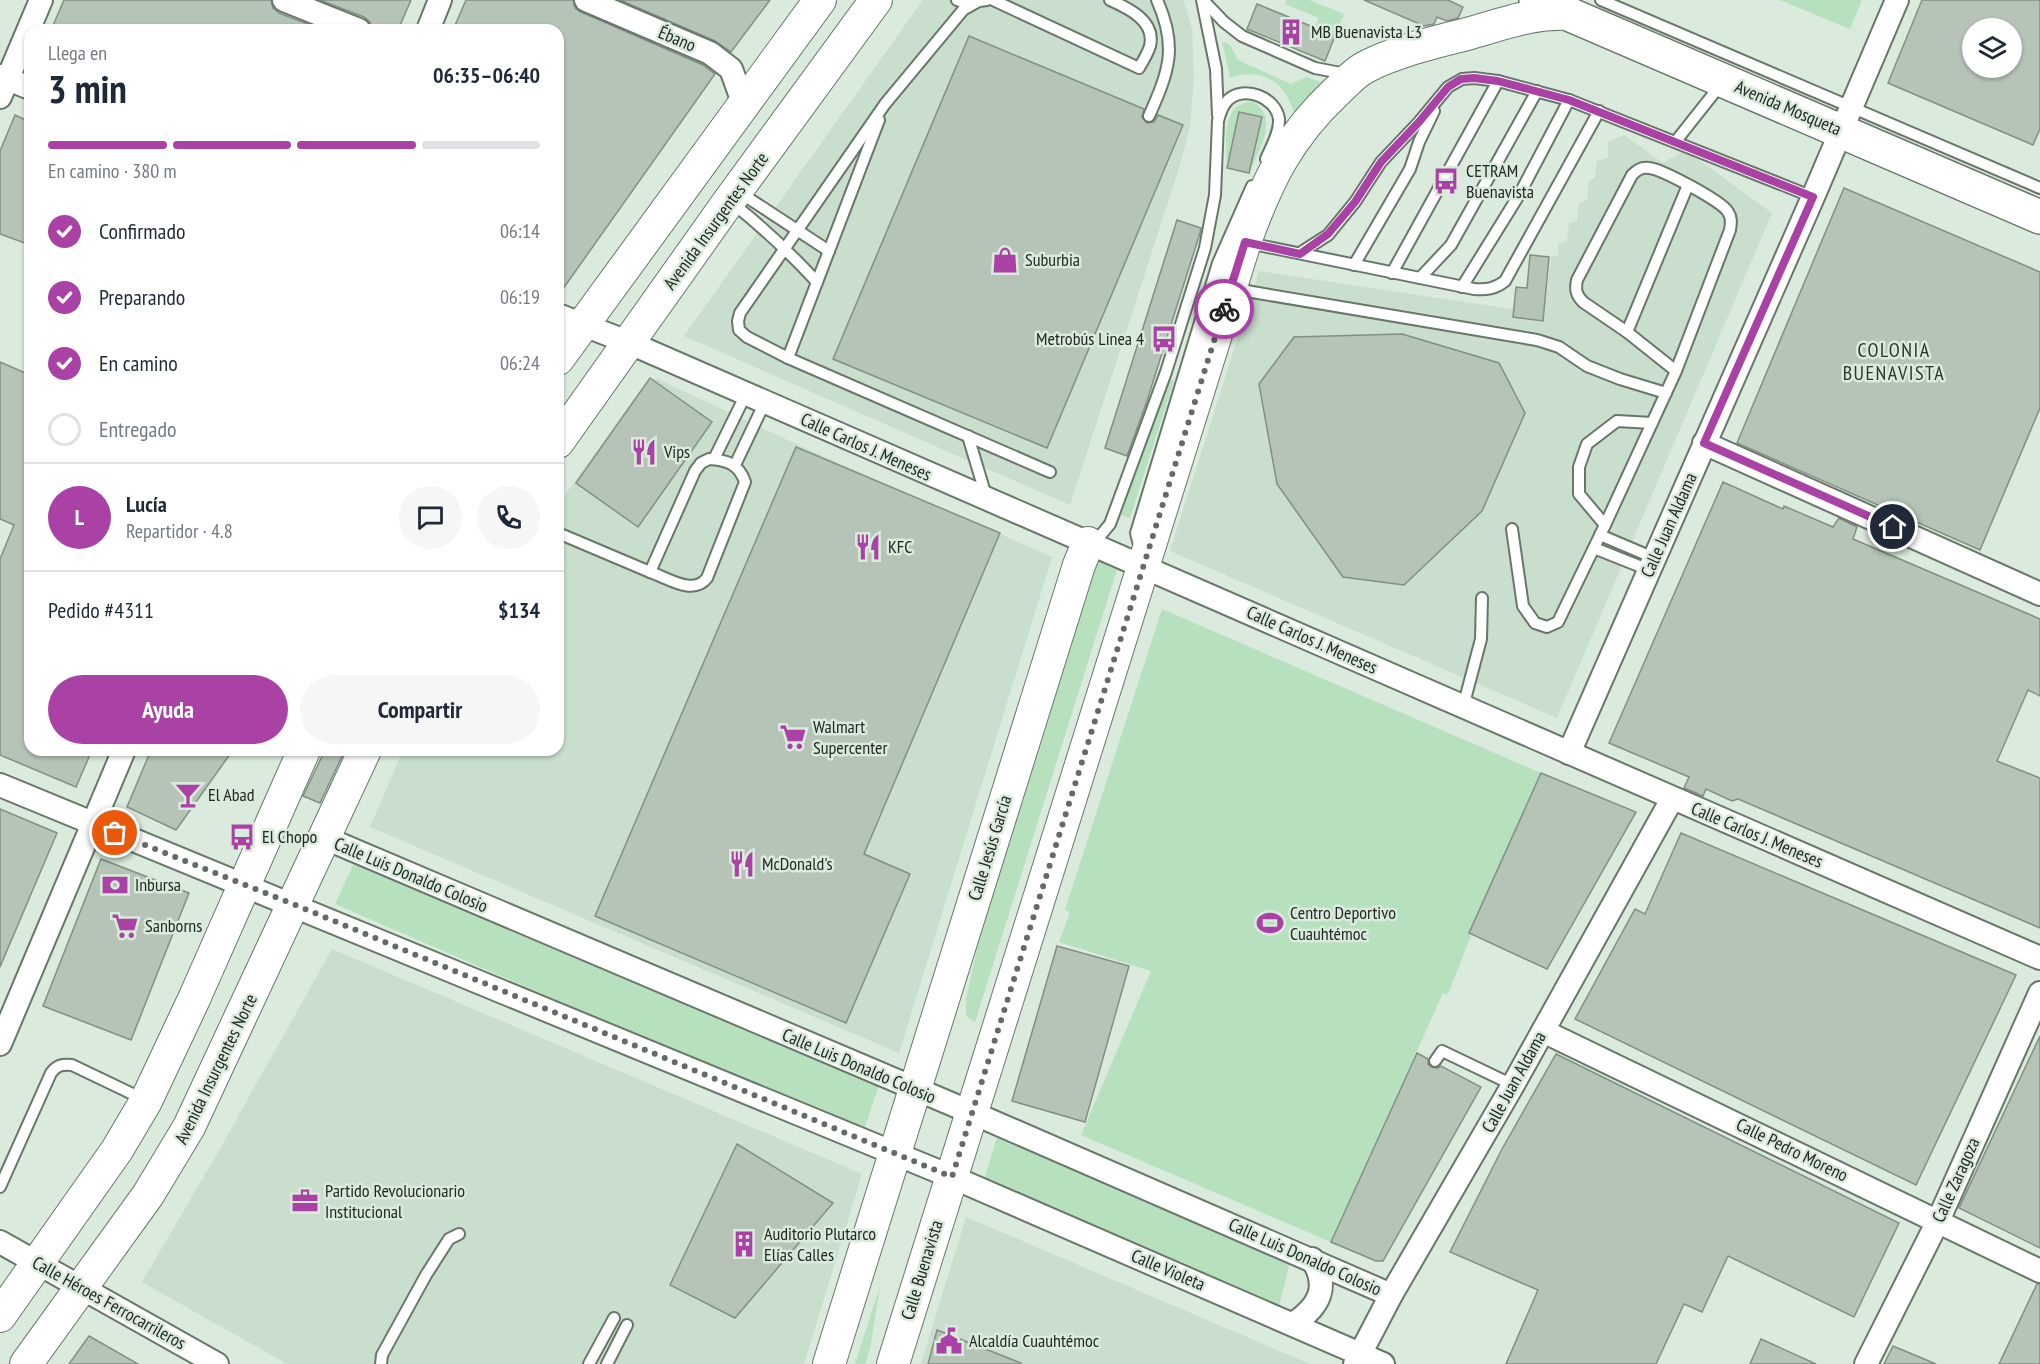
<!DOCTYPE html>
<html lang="es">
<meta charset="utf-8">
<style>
:root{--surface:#fff;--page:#f6f6f7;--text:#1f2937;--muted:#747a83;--line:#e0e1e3;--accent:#aa42a6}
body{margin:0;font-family:"PT Sans Narrow",sans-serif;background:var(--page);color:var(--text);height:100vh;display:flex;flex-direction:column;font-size:22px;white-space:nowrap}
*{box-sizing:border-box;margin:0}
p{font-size:20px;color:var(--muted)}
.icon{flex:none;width:33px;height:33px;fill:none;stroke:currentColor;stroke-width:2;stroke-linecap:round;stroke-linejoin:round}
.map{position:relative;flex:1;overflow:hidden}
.drawer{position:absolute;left:24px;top:24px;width:540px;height:732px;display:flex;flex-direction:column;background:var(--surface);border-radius:18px;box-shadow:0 2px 4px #0004}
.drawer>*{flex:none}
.controls{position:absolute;left:1962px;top:18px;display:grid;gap:12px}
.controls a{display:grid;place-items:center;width:60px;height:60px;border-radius:50%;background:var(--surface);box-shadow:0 2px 4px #0004;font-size:30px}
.pin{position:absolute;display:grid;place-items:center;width:51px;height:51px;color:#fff;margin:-26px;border:3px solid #fff;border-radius:50%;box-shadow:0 2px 6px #0007}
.courier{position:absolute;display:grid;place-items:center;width:60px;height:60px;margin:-30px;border:4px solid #aa42a6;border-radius:50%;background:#fff;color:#222;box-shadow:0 2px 8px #0007}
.summary em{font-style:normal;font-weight:600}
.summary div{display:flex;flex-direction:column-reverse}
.summary{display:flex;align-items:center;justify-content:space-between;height:102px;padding:0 24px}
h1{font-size:39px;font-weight:600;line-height:45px}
.bar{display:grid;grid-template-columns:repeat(4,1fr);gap:9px 6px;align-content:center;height:72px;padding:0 24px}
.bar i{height:8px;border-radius:4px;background:var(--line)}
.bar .active{background:var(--accent)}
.bar p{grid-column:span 4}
.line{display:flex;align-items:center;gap:15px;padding:0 24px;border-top:2px solid var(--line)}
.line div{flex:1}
.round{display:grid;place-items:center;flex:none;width:63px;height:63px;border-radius:32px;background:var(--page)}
ol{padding:0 24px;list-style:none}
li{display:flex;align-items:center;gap:18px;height:66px}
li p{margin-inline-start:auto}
li .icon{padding:6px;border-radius:50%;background:var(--accent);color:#fff;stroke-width:4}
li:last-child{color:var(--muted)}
li i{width:33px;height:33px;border:3px solid var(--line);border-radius:50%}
.cta{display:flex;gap:12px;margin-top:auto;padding:12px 24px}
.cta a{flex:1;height:69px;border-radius:36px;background:var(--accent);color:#fff;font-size:24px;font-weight:600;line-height:69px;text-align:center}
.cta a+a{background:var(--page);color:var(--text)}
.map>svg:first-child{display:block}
</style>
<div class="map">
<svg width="2040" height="1364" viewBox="0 0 2040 1364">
<rect width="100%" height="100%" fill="#daeadc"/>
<g fill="#c9decc">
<path d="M923 0H1183L1192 29 1194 77 1190 126 1180 165 1070 505 684 336Z"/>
<path d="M1624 135 1663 163 1685 150 1772 213 1557 718 1170 551 1259 271 1544 314 1551 257 1558 255V244L1567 241 1569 223 1577 221 1579 203 1587 200 1589 181 1595 178 1597 161 1608 158V142Z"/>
<path d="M656 378 798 445 1052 557 899 1053 370 827 403 750H558V505L633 400Z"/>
<path d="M332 949 862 1174 804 1364H287L142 1282 221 1147Z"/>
<path d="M966 1217 1310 1364H921Z"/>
</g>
<g fill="#b7e1be">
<path d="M1287 0H1309L1344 14 1335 36 1315 28 1319 18 1285 4Z"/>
<path d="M1780 0H1862L1850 29Z"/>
<path d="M1222 41 1230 45 1238 60 1291 84 1306 77 1328 84 1294 113C1285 81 1262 67 1230 78Z"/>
<path d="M1252 102C1281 116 1258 152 1249 173L1262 117 1239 112 1227 168C1227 145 1219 103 1252 102Z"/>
<path d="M1172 379 1174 381 1130 518 1121 515 1169 380Z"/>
<path d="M1096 559 1114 565 1117 570 1115 576 975 1022 966 1016V999L988 899Z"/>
<path d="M1162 609 1541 773 1488 892 1448 994 1443 993 1331 1242 1081 1135 1151 971 1059 942 1070 912 1065 910Z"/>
<path d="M355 861 880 1082 863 1133 335 904Z"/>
<path d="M998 1134 1290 1262 1279 1307 984 1180Z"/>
<path d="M880 1286 870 1349 865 1364H855Z"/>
</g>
<g fill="#b5c4b7" stroke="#819083" stroke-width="1.5" fill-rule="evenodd">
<path d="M64 0H271L273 8 279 13 323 30H51Z"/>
<path d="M320 0H411L398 30H372L370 22 364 17Z"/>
<path d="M466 0H573L575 8 581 12 703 65 715 74 558 296V30H453Z"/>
<path d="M620 0H770L731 52 715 41Z"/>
<path d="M1364 0H1448L1463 7 1458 18 1447 21 1437 17 1434 24 1424 26Z"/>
<path d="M1922 0H2040V129L2033 145 1888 83ZM1972 28H2012V68H1972Z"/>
<path d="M1257 4 1335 36 1325 61 1247 29Z"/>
<path d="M969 36 1144 109 1142 117 1147 123 1154 122 1158 115 1183 125 1047 448 833 359Z"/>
<path d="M1239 112 1262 117 1249 173 1227 168Z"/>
<path d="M15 115 30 122V245L0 234V151Z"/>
<path d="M1844 188 2040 272V408L1980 550 1737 443Z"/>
<path d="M1177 220 1201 228 1200 233 1146 404 1127 456 1105 448Z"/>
<path d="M1530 255 1549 257 1543 321 1513 317 1516 287 1527 288Z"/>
<path d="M1402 334 1499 363 1525 413 1482 511 1404 585 1343 577 1277 484 1259 384 1294 337Z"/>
<path d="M0 362 30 375V750H92L76 787 0 755V559L14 525 0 519Z"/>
<path d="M650 378 712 422 638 527 576 483Z"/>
<path d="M796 447 1000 533 864 854 910 874 846 1023 595 916Z"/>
<path d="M1723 482 1783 509 1784 506 1833 527 1839 518 1857 527 1853 539 2040 619V696L2028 690 1997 761 2040 778V928L1738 799 1732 801 1706 789 1703 796 1684 788 1689 777 1609 743Z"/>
<path d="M151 750H233L176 830 127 807Z"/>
<path d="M325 750H345L320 803 303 796Z"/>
<path d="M1541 773 1636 812 1547 969 1469 933Z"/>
<path d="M0 809 57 833 0 967Z"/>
<path d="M1681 833 2016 975 1916 1185 1575 1019 1635 909 1645 914Z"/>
<path d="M101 859 189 893 131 1040 43 1006Z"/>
<path d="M1057 946 1129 966 1085 1122 1012 1101Z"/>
<path d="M2040 1036V1248L1959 1208Z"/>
<path d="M1417 1053 1428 1059V1064L1431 1067 1438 1068 1441 1066 1481 1087 1383 1261H1376L1331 1242Z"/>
<path d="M1556 1054 1899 1223 1854 1317 1728 1256 1702 1312 1684 1304 1656 1364H1506L1538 1290 1450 1252 1502 1149Z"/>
<path d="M737 1144 833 1203 735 1318 670 1285Z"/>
<path d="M2037 1284H2040V1364H1999Z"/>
<path d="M937 1330 1021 1363 1020 1364H928Z"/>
<path d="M89 1336 138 1364H69Z"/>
<path d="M1761 1339 1816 1364H1750Z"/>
<path d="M1893 1346 1936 1364H1884Z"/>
</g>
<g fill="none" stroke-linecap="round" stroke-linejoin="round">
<g stroke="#69776b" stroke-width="14">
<g id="lane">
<path d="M957 0 969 5"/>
<path d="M987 0 979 1 963 10 885 104 740 313 738 321 739 330 747 337 788 358 1050 472"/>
<path d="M993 0 1139 68C1143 61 1148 53 1150 46 1156 21 1128 8 1110 0"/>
<path d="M1202 0 1216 69 1218 115"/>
<path d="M1203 0 1224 22 1242 36 1315 68 1346 74"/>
<path d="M1601 0 2040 188"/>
<path d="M1149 116C1169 71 1178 47 1157 0"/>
<path d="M1676 141 1722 83"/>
<path d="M739 192 829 251"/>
<path d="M732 203C763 227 790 253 817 282"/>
<path d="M1248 243 1474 289C1486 290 1495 289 1505 281L1599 111"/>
<path d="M1300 253 1328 235 1355 202 1381 162 1419 122 1448 87 1462 79 1474 78 1498 81 1569 100 1813 197"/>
<path d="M1354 265 1410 169 1419 142 1434 111"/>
<path d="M1392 273 1498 81"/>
<path d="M1420 278 1451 245 1537 91"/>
<path d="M1234 287 1252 292 1537 340 1559 347 1587 366 1620 379 1666 393"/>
<path d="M1462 287 1519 195 1569 100"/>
<path d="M1627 332 1688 185"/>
<path d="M788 358 879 120"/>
<path d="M968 436 986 496"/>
<path d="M709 459C727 460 739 464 745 482L707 578C693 596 668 578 650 572L695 471 701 463Z"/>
<path d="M714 459 746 394"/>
<path d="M735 465 765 402"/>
<path d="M1605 525 1579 494V467L1587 444 1617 421 1652 423"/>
<path d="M1512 529 1523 606 1535 623 1547 627 1558 622 1605 525 1676 371 1730 230C1731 223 1732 218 1728 212 1722 201 1661 169 1649 168 1641 167 1637 170 1632 175L1577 280C1575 289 1576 295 1583 302L1627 332 1676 371"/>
<path d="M558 533 650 572"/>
<path d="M1600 535 1654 558"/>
<path d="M1090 542 1100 536 1110 524 1166 372 1205 248 1215 195 1218 121C1220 113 1222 106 1228 100 1244 85 1276 97 1279 119 1280 132 1271 147 1266 159"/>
<path d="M1594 548 1649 570"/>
<path d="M1140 549 1136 533 1218 263 1252 186"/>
<path d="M1463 707 1481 639 1482 598"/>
<path d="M1435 1061 1442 1051 1513 1085"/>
<path d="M0 1187 51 1073C57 1065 62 1064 72 1065L143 1099"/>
<path d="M381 1364 382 1355 426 1275 449 1239 459 1234"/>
<path d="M589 1364 614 1318"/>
<path d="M607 1364 627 1325"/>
</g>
</g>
<g stroke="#69776b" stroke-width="26">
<g id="street">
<path d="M284 0 359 30"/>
<path d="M586 0 710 53 731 69 744 105"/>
<path d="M428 30 440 0"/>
<path d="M0 76 30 88"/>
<path d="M0 97 41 0"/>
<path d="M558 315 630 343 2040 958"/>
<path d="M1704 443 2040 594"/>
<path d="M1569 753 1813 197 1897 0"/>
<path d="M0 785 952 1177 1383 1364"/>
<path d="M325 838 982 1117 1391 1295"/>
<path d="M1543 1031 2040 1271"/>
<path d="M0 1044 124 750"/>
<path d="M0 1242 217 1364"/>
<path d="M1293 1324C1319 1307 1330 1287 1312 1259"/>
<path d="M1355 1364 1391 1295 1513 1085 1672 799"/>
<path d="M1866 1364 1938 1221 2040 993"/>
</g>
</g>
<g stroke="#69776b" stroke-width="34">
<g id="secondary">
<path d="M558 359 820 0"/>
<path d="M558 442 729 201 876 0"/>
<path d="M0 1316 117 1150 146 1101 194 999 304 750"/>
<path d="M26 1364 148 1195 189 1127 365 750"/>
<path d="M829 1364 1079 565 1088 543"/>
<path d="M893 1364 1245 242C1267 181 1288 137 1336 92 1345 84 1353 74 1364 68 1392 52 1436 42 1467 34 1503 24 1532 12 1570 14"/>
</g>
</g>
<g stroke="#69776b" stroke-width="36">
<path id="primary" d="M1536 0 2040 217"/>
</g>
<use href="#lane" stroke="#fff" stroke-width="10"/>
<use href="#street" stroke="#fff" stroke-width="22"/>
<use href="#secondary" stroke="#fff" stroke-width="32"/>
<use href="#primary" stroke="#fff" stroke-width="33"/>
</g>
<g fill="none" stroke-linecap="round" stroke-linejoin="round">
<path stroke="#626c64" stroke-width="6" stroke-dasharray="0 10.8" d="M115 833 293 904 952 1177 1224 309"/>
<path stroke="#aa42a6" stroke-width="8" d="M1224 309 1245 242 1300 254 1328 234 1355 202 1381 162 1419 122 1448 87 1461 79 1474 78 1498 81 1569 100 1813 197 1704 443 1893 527"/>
</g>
<defs>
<g id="building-bare" transform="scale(2.07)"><path d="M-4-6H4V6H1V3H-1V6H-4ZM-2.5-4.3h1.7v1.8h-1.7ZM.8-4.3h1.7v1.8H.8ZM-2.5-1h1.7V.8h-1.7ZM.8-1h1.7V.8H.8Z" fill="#aa42a6" stroke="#daeadc" stroke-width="2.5" paint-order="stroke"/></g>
<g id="bus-bare" transform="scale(2.07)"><path d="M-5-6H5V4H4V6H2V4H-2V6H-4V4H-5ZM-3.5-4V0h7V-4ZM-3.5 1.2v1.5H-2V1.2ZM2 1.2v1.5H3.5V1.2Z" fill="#aa42a6" stroke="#daeadc" stroke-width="2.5" paint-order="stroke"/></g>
<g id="shop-bare" transform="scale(2.07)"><path d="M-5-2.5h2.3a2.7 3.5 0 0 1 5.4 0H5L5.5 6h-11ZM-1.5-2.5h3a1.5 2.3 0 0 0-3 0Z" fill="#aa42a6" stroke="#daeadc" stroke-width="2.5" paint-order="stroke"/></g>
<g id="restaurant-bare" transform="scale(2.07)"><path d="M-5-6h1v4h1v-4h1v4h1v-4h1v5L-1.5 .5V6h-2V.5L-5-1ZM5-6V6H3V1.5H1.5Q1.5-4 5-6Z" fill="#aa42a6" stroke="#daeadc" stroke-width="2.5" paint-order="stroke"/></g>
<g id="supermarket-bare" transform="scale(2.07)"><path d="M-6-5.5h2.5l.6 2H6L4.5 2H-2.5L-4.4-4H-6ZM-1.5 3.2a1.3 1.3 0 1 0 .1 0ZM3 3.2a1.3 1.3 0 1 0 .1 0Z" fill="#aa42a6" stroke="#daeadc" stroke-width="2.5" paint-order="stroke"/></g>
<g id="bar-bare" transform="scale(2.07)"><path d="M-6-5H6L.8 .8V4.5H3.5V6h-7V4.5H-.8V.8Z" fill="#aa42a6" stroke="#daeadc" stroke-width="2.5" paint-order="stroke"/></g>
<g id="bank-bare" transform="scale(2.07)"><path d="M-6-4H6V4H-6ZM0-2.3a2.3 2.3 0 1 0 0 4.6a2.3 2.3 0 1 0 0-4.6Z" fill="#aa42a6" stroke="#daeadc" stroke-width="2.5" paint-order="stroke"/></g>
<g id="stadium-bare" transform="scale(2.07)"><path d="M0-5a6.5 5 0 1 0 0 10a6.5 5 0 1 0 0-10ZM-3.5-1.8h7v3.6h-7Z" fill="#aa42a6" stroke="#daeadc" stroke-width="2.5" paint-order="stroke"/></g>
<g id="office-bare" transform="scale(2.07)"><path d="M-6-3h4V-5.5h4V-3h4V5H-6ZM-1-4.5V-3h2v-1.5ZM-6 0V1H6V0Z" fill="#aa42a6" stroke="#daeadc" stroke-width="2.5" paint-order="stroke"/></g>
<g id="civic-bare" transform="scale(2.07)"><path d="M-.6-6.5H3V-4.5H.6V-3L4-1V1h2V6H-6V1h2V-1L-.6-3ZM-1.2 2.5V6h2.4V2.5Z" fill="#aa42a6" stroke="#daeadc" stroke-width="2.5" paint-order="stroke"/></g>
</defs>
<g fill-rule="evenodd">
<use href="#building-bare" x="1291" y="32"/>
<use href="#bus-bare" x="1446" y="181"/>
<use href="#shop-bare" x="1005" y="260"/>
<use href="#bus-bare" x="1164" y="339"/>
<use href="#restaurant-bare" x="644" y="452"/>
<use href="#restaurant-bare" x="868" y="547"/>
<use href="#supermarket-bare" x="793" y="737"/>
<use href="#bar-bare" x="188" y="795"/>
<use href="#bus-bare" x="242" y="837"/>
<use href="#restaurant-bare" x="742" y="864"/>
<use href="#bank-bare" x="115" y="885"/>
<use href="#stadium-bare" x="1270" y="923"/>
<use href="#supermarket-bare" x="125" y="926"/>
<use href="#office-bare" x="305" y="1201"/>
<use href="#building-bare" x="744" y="1244"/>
<use href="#civic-bare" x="949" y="1341"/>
</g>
<g text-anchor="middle" stroke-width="5" stroke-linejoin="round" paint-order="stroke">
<g font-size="18" fill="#222823" stroke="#daeadc" text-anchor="start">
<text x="1311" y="38">MB Buenavista L3</text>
<text x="1466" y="177">CETRAM<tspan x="1466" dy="21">Buenavista</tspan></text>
<text x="1025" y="266">Suburbia</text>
<text x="1144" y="345" text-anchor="end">Metrobús Linea 4</text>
<text x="664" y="458">Vips</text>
<text x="888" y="553">KFC</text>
<text x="813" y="733">Walmart<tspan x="813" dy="21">Supercenter</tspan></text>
<text x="208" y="801">El Abad</text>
<text x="262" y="843">El Chopo</text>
<text x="762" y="870">McDonald's</text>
<text x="135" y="891">Inbursa</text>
<text x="1290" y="919">Centro Deportivo<tspan x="1290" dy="21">Cuauhtémoc</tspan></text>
<text x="145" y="932">Sanborns</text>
<text x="325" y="1197">Partido Revolucionario<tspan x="325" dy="21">Institucional</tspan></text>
<text x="764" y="1240">Auditorio Plutarco<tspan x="764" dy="21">Elías Calles</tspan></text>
<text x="969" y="1347">Alcaldía Cuauhtémoc</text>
</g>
<g font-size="18" fill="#222823" stroke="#daeadc">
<text transform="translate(677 39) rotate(23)" y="6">Ébano</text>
<text transform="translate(1788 108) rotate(23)" y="6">Avenida Mosqueta</text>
<text transform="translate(716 221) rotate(-54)" y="6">Avenida Insurgentes Norte</text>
<text transform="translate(866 447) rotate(24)" y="6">Calle Carlos J. Meneses</text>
<text transform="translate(1669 525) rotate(-66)" y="6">Calle Juan Aldama</text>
<text transform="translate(1312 640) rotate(24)" y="6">Calle Carlos J. Meneses</text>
<text transform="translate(1757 835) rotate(23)" y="6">Calle Carlos J. Meneses</text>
<text transform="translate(990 848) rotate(-73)" y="6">Calle Jesús García</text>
<text transform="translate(411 875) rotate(23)" y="6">Calle Luis Donaldo Colosio</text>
<text transform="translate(859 1066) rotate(23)" y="6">Calle Luis Donaldo Colosio</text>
<text transform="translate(216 1069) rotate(-64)" y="6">Avenida Insurgentes Norte</text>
<text transform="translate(1514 1082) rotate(-61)" y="6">Calle Juan Aldama</text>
<text transform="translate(1792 1150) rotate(26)" y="6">Calle Pedro Moreno</text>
<text transform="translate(1956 1180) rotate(-66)" y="6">Calle Zaragoza</text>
<text transform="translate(1305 1257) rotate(24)" y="6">Calle Luis Donaldo Colosio</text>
<text transform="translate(922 1270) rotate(-73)" y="6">Calle Buenavista</text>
<text transform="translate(1168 1270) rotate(23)" y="6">Calle Violeta</text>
<text transform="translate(109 1303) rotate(29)" y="6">Calle Héroes Ferrocarrileros</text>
</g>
<g font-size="20" letter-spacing="1.5" fill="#2a372c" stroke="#daeadc">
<text x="1894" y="357">COLONIA<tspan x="1894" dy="23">BUENAVISTA</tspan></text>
</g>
</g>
</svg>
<div class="controls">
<a><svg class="icon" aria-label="layers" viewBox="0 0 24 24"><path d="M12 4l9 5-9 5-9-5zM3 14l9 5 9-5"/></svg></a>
</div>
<div class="pin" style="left:115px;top:833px;background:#ea580c"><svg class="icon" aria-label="bag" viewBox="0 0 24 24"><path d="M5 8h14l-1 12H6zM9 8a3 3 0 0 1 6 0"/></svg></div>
<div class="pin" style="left:1893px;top:527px;background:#1f2937"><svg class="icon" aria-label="home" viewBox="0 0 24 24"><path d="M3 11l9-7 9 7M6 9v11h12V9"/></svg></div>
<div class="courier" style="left:1224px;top:309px"><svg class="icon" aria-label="bike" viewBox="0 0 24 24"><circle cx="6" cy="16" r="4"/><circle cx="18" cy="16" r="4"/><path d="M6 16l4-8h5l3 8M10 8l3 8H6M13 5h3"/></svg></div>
<section class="drawer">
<div class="summary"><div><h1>3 min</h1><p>Llega en</p></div><em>06:35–06:40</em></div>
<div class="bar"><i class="active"></i><i class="active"></i><i class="active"></i><i></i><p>En camino · 380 m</p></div>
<ol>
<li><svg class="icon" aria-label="check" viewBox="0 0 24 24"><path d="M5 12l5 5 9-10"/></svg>Confirmado<p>06:14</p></li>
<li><svg class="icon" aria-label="check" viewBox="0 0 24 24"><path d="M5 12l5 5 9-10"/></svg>Preparando<p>06:19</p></li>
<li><svg class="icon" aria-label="check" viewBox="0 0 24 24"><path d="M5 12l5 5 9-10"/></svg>En camino<p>06:24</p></li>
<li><i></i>Entregado</li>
</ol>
<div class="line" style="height:108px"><b class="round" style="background:var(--accent);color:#fff">L</b><div><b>Lucía</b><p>Repartidor · 4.8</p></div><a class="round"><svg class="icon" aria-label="chat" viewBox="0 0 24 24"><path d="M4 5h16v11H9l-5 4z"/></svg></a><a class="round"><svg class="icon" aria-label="phone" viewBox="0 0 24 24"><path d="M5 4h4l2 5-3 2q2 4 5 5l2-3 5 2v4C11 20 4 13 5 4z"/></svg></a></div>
<div class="line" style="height:78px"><div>Pedido #4311</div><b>$134</b></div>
<div class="cta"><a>Ayuda</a><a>Compartir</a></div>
</section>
</div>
